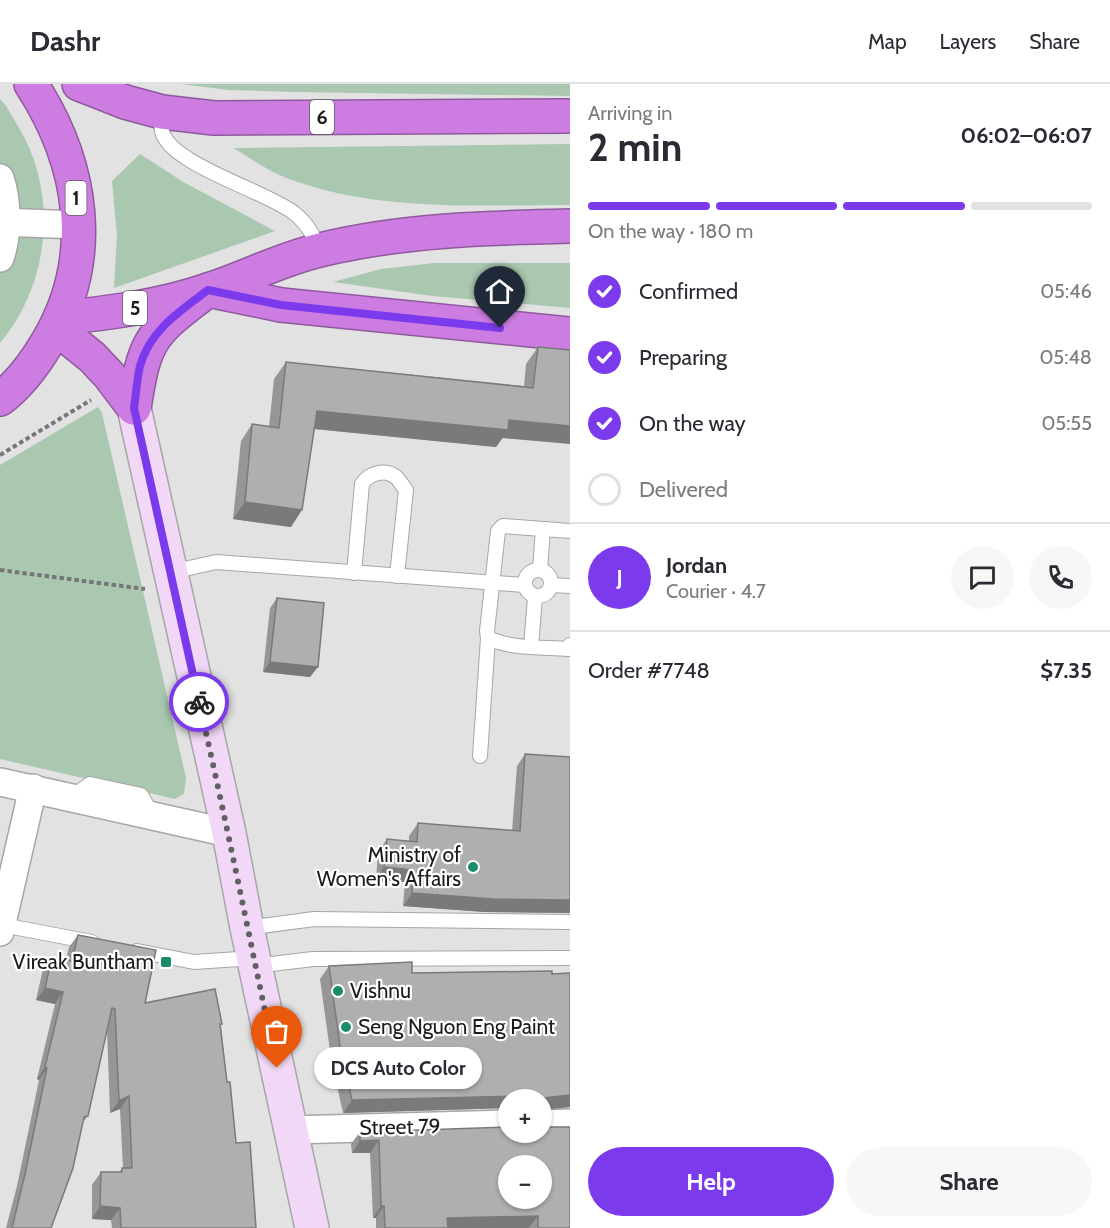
<!DOCTYPE html>
<meta charset="utf-8">
<style>
:root{--surface:#fff;--page:#f7f7f7;--text:#2b2b33;--muted:#7c7c81;--line:#e1e1e2;--accent:#7c3aed}
body{margin:0;font-family:Cabin,sans-serif;background:var(--page);color:var(--text);height:100vh;display:flex;flex-direction:column;font-size:22px;white-space:nowrap}
*{box-sizing:border-box;margin:0}
p{font-size:20px;color:var(--muted)}
.icon{flex:none;width:33px;height:33px;fill:none;stroke:currentColor;stroke-width:2;stroke-linecap:round;stroke-linejoin:round}
.map{position:relative;flex:1;overflow:hidden}
.drawer{display:flex;flex-direction:column;background:var(--surface);width:540px}
.drawer>*{flex:none}
.buttons{position:absolute;left:498px;top:1005px;display:grid;gap:12px}
.buttons a{display:grid;place-items:center;width:54px;height:54px;border-radius:50%;background:var(--surface);box-shadow:0 2px 4px #0004;font-size:30px}
.pin{position:absolute;display:grid;place-items:center;width:51px;height:51px;color:#fff;margin:-62px -26px;border-radius:50% 50% 50% 0;rotate:-45deg;box-shadow:0 0 6px #0007}
.pin .icon{rotate:45deg}
.courier{position:absolute;display:grid;place-items:center;width:60px;height:60px;margin:-30px;border:4px solid #7c3aed;border-radius:50%;background:#fff;color:#222;box-shadow:0 2px 8px #0007}
.bubble{position:absolute;height:42px;border-radius:21px;background:var(--surface);box-shadow:0 2px 4px #0004;font-size:20px;font-weight:800;line-height:42px;text-align:center}
.headline em{font-style:normal;font-weight:800}
.headline div{display:flex;flex-direction:column-reverse}
.headline{display:flex;align-items:center;justify-content:space-between;height:102px;padding:0 18px}
h1{font-size:39px;font-weight:800;line-height:45px}
.bar{display:grid;grid-template-columns:repeat(4,1fr);gap:9px 6px;align-content:center;height:72px;padding:0 18px}
.bar i{height:8px;border-radius:4px;background:var(--line)}
.bar .on{background:var(--accent)}
.bar p{grid-column:span 4}
.line{display:flex;align-items:center;gap:15px;padding:0 18px;border-top:2px solid var(--line)}
.line div{flex:1}
.round{display:grid;place-items:center;flex:none;width:63px;height:63px;border-radius:32px;background:var(--page)}
ol{padding:0 18px;list-style:none}
li{display:flex;align-items:center;gap:18px;height:66px}
li p{margin-inline-start:auto}
li .icon{padding:6px;border-radius:50%;background:var(--accent);color:#fff;stroke-width:4}
li:last-child{color:var(--muted)}
li i{width:33px;height:33px;border:3px solid var(--line);border-radius:50%}
.button{display:flex;gap:12px;margin-top:auto;padding:12px 18px}
.button a{flex:1;height:69px;border-radius:36px;background:var(--accent);color:#fff;font-size:24px;font-weight:800;line-height:69px;text-align:center}
.button a+a{background:var(--page);color:var(--text)}
header{display:flex;align-items:center;gap:36px;box-sizing:border-box;height:84px;padding:0 30px;background:var(--surface);border-bottom:2px solid var(--line)}
header strong{font-size:28px}
nav{display:flex;gap:33px;margin-inline-start:auto;font-size:21px}
main{display:flex;flex:1;min-height:0}
.map>svg:first-child{display:block}
</style>
<header>
<strong>Dashr</strong>
<nav><a>Map</a><a>Layers</a><a>Share</a></nav>
</header>
<main>
<div class="map">
<svg width="570" height="1144" viewBox="0 0 570 1144">
<rect width="100%" height="100%" fill="#e2e2e3"/>
<g fill="#a9c8af">
<path d="M181 0H570V12L293 8 228 6Z"/>
<path d="M0 15C8 23 12 33 18 42 59 109 50 200 0 259Z"/>
<path d="M570 60V121C476 121 379 128 289 95 269 88 251 74 233 64Z"/>
<path d="M140 70 185 99 275 147 114 204 117 152 112 97Z"/>
<path d="M434 179H570V224L432 212 333 198 381 185Z"/>
<path d="M98 323 102 329 186 694 184 710 175 715 0 675V381Z"/>
</g>
<g fill="none" stroke-linecap="round" stroke-linejoin="round">
<g stroke="#a6a6a7" stroke-width="16">
<g id="lane">
<path d="M162 28C162 34 161 41 162 47 169 80 266 107 294 129 307 139 313 151 320 166"/>
<path d="M570 447 503 442 498 447 487 547 488 554C511 565 543 563 568 565L570 561"/>
<path d="M540 486 543 445"/>
<circle cx="538" cy="499" r="13"/>
<path d="M171 488 216 478 524 501"/>
<path d="M354 489 362 400C369 389 386 384 397 394 400 397 403 403 406 406L397 492"/>
<path d="M551 501 570 502"/>
<path d="M531 563 535 513"/>
<path d="M480 672 488 554"/>
<path d="M72 713 90 700 141 711 153 732"/>
<path d="M2 841 92 858"/>
<path d="M247 844 314 835 570 838"/>
<path d="M137 867 194 878 254 874"/>
<path d="M255 882 313 875 570 874"/>
</g>
</g>
<g stroke="#a6a6a7" stroke-width="30">
<g id="street">
<path d="M0 94C8 118 8 151 0 174"/>
<path d="M0 138 79 141"/>
<path d="M0 698 229 749"/>
<path d="M0 848 33 704"/>
<path d="M542 1040 570 1039"/>
<path d="M291 1046 508 1040"/>
</g>
</g>
<g stroke="#a6a6a7" stroke-width="36">
<path id="secondary" d="M134 324 229 749 247 844 312 1144"/>
</g>
<g stroke="#8f5a9d" stroke-width="36">
<g id="highway">
<path d="M79 0 125 18 162 28 214 34 570 32"/>
<path d="M208 206 281 221 570 250"/>
<path d="M60 234C110 229 161 222 208 206 246 194 281 175 320 166 402 146 486 144 570 142"/>
<path d="M56 244 92 273 109 291 134 324"/>
<path d="M0 315C20 300 34 281 47 259 98 174 83 80 31 0"/>
<path d="M134 324C144 261 148 251 199 213"/>
</g>
</g>
<g stroke="#767677" stroke-width="4" stroke-dasharray="4.5 3" stroke-linecap="butt">
<path d="M0 371 91 316"/>
<path d="M0 486 145 505"/>
</g>
<use href="#lane" stroke="#fff" stroke-width="14"/>
<use href="#street" stroke="#fff" stroke-width="27"/>
<use href="#secondary" stroke="#f0d8f6" stroke-width="33"/>
<use href="#highway" stroke="#cd7ce2" stroke-width="33"/>
</g>
<g fill="#969697">
<path d="M538 263 570 266 496 363 314 345 291 443 233 435 241 357 252 340 269 343 274 295 286 278 524 302 526 280Z"/>
<path d="M277 514 310 593 263 588 270 524Z"/>
<path d="M525 670 570 673V829L485 828 403 822 405 798 376 796 378 768 387 755 409 757V752L418 739 512 747 517 682Z"/>
<path d="M78 851 145 919 221 942 227 998 236 1059 256 1144H112L111 1136 92 1135V1101L101 1088H119L123 1084 120 1025 110 1029 107 945 88 1032 83 1038 51 1144H6L17 1102 39 996 37 995 55 920 36 916 43 885 52 873 66 876 69 863Z"/>
<path d="M329 882 412 889 552 890 570 1023 542 1026V1016H508V1024L343 1029 331 974 320 895Z"/>
<path d="M360 1048 570 1144H376V1134H373L370 1069H352L351 1060Z"/>
</g>
<g fill="#7a7a7b">
<path d="M317 327 509 336 570 342V360L502 354 496 363 305 344Z"/>
<path d="M245 418 302 426 291 443 233 435Z"/>
<path d="M270 578 318 583 310 593 263 588Z"/>
<path d="M384 783 413 786 405 798 376 796Z"/>
<path d="M412 809 570 816V829L485 828 403 822Z"/>
<path d="M45 904 63 908 55 920 36 916Z"/>
<path d="M45 983 47 984 39 996 37 995Z"/>
<path d="M570 1011V1023L542 1026 541 1016 543 1014Z"/>
<path d="M129 1012 120 1025 110 1029 119 1017Z"/>
<path d="M516 1012 525 1014 524 1016H508V1024L343 1029 352 1016Z"/>
<path d="M379 1056 370 1069H352L360 1057Z"/>
<path d="M100 1122 120 1124 111 1136 92 1135Z"/>
<path d="M381 1122H384L376 1134H373Z"/>
<path d="M538 1132 529 1144H441L447 1134Z"/>
</g>
<g fill="#afafb0" stroke="#7a7a7b" stroke-width="1.5" fill-rule="evenodd">
<path d="M538 263 570 266V342L509 336 508 346 317 327 302 426 245 418 252 340 279 344 286 278 533 304Z"/>
<path d="M277 514 324 519 318 583 270 578Z"/>
<path d="M525 670 570 673V816L494 815 412 809 413 786 384 783 387 755 417 758 418 739 520 747Z"/>
<path d="M78 851 156 866 145 919 215 905 222 940H220L227 998H230L236 1059 250 1058 256 1144H121L120 1124 100 1122 101 1088H122V1084H132L129 1012 119 1017 115 925 112 924 88 1032 84 1033 73 1084 51 1144H12L25 1090 47 984 45 983 63 908 45 904 52 873 72 877Z"/>
<path d="M412 878V889L552 887V890L570 889V1011L543 1014 541 1016H526L525 1014 516 1012 352 1016 340 962 329 882Z"/>
<path d="M542 1040 544 1042 551 1043H570V1144H538V1132L447 1134 448 1144H385L384 1122H381L379 1056 360 1057V1048L508 1043V1048H542ZM508 1082H542V1114H508Z"/>
</g>
<g fill="none" stroke-linecap="round" stroke-linejoin="round">
<path stroke="#616162" stroke-width="6" stroke-dasharray="0 10.8" d="M199 618C227 740 251 862 277 984"/>
<path stroke="#7c3aed" stroke-width="8" d="M199 618 134 324C136 310 137 295 140 282 150 246 180 227 208 206L281 221 500 244"/>
</g>
<g fill="#1a8c6c" stroke="#fff" stroke-width="2">
<circle cx="473" cy="783" r="6"/>
<rect x="160" y="872" width="12" height="12" rx="3"/>
<circle cx="338" cy="907" r="6"/>
<circle cx="346" cy="943" r="6"/>
</g>
<g text-anchor="middle" stroke-width="4.5" stroke-linejoin="round" paint-order="stroke">
<g fill="#fff" stroke="#5f5f60" stroke-width="1.5">
<rect x="310" y="16" width="24" height="34" rx="4.5"/>
<rect x="65.5" y="97" width="21" height="34" rx="4.5"/>
<rect x="123" y="207" width="24" height="34" rx="4.5"/>
</g>
<g font-size="20" font-weight="bold" fill="#1b1b1c">
<text x="322" y="40">6</text>
<text x="76" y="121">1</text>
<text x="135" y="231">5</text>
</g>
<g font-size="21" fill="#1b1b1c" stroke="#fff" text-anchor="end">
<text x="461" y="778">Ministry of<tspan x="461" dy="24">Women's Affairs</tspan></text>
<text x="154" y="885">Vireak Buntham</text>
<text x="350" y="914" text-anchor="start">Vishnu</text>
<text x="358" y="950" text-anchor="start">Seng Nguon Eng Paint</text>
</g>
<g font-size="21" fill="#1b1b1c" stroke="#fff">
<text transform="translate(400 1043) rotate(-1)" y="7">Street 79</text>
</g>
</g>
</svg>
<div class="buttons">
<a>+</a>
<a>−</a>
</div>
<div class="pin" style="left:277px;top:984px;background:#ea580c"><svg class="icon" aria-label="bag" viewBox="0 0 24 24"><path d="M5 8h14l-1 12H6zM9 8a3 3 0 0 1 6 0"/></svg></div>
<div class="pin" style="left:500px;top:244px;background:#1f2937"><svg class="icon" aria-label="home" viewBox="0 0 24 24"><path d="M3 11l9-7 9 7M6 9v11h12V9"/></svg></div>
<div class="courier" style="left:199px;top:618px"><svg class="icon" aria-label="bike" viewBox="0 0 24 24"><circle cx="6" cy="16" r="4"/><circle cx="18" cy="16" r="4"/><path d="M6 16l4-8h5l3 8M10 8l3 8H6M13 5h3"/></svg></div>
<div class="bubble" style="left:314px;top:963px;width:168px">DCS Auto Color</div>
</div>
<section class="drawer">
<div class="headline"><div><h1>2 min</h1><p>Arriving in</p></div><em>06:02–06:07</em></div>
<div class="bar"><i class="on"></i><i class="on"></i><i class="on"></i><i></i><p>On the way · 180 m</p></div>
<ol>
<li><svg class="icon" aria-label="check" viewBox="0 0 24 24"><path d="M5 12l5 5 9-10"/></svg>Confirmed<p>05:46</p></li>
<li><svg class="icon" aria-label="check" viewBox="0 0 24 24"><path d="M5 12l5 5 9-10"/></svg>Preparing<p>05:48</p></li>
<li><svg class="icon" aria-label="check" viewBox="0 0 24 24"><path d="M5 12l5 5 9-10"/></svg>On the way<p>05:55</p></li>
<li><i></i>Delivered</li>
</ol>
<div class="line" style="height:108px"><b class="round" style="background:var(--accent);color:#fff">J</b><div><b>Jordan</b><p>Courier · 4.7</p></div><a class="round"><svg class="icon" aria-label="chat" viewBox="0 0 24 24"><path d="M4 5h16v11H9l-5 4z"/></svg></a><a class="round"><svg class="icon" aria-label="phone" viewBox="0 0 24 24"><path d="M5 4h4l2 5-3 2q2 4 5 5l2-3 5 2v4C11 20 4 13 5 4z"/></svg></a></div>
<div class="line" style="height:78px"><div>Order #7748</div><b>$7.35</b></div>
<div class="button"><a>Help</a><a>Share</a></div>
</section>
</main>
